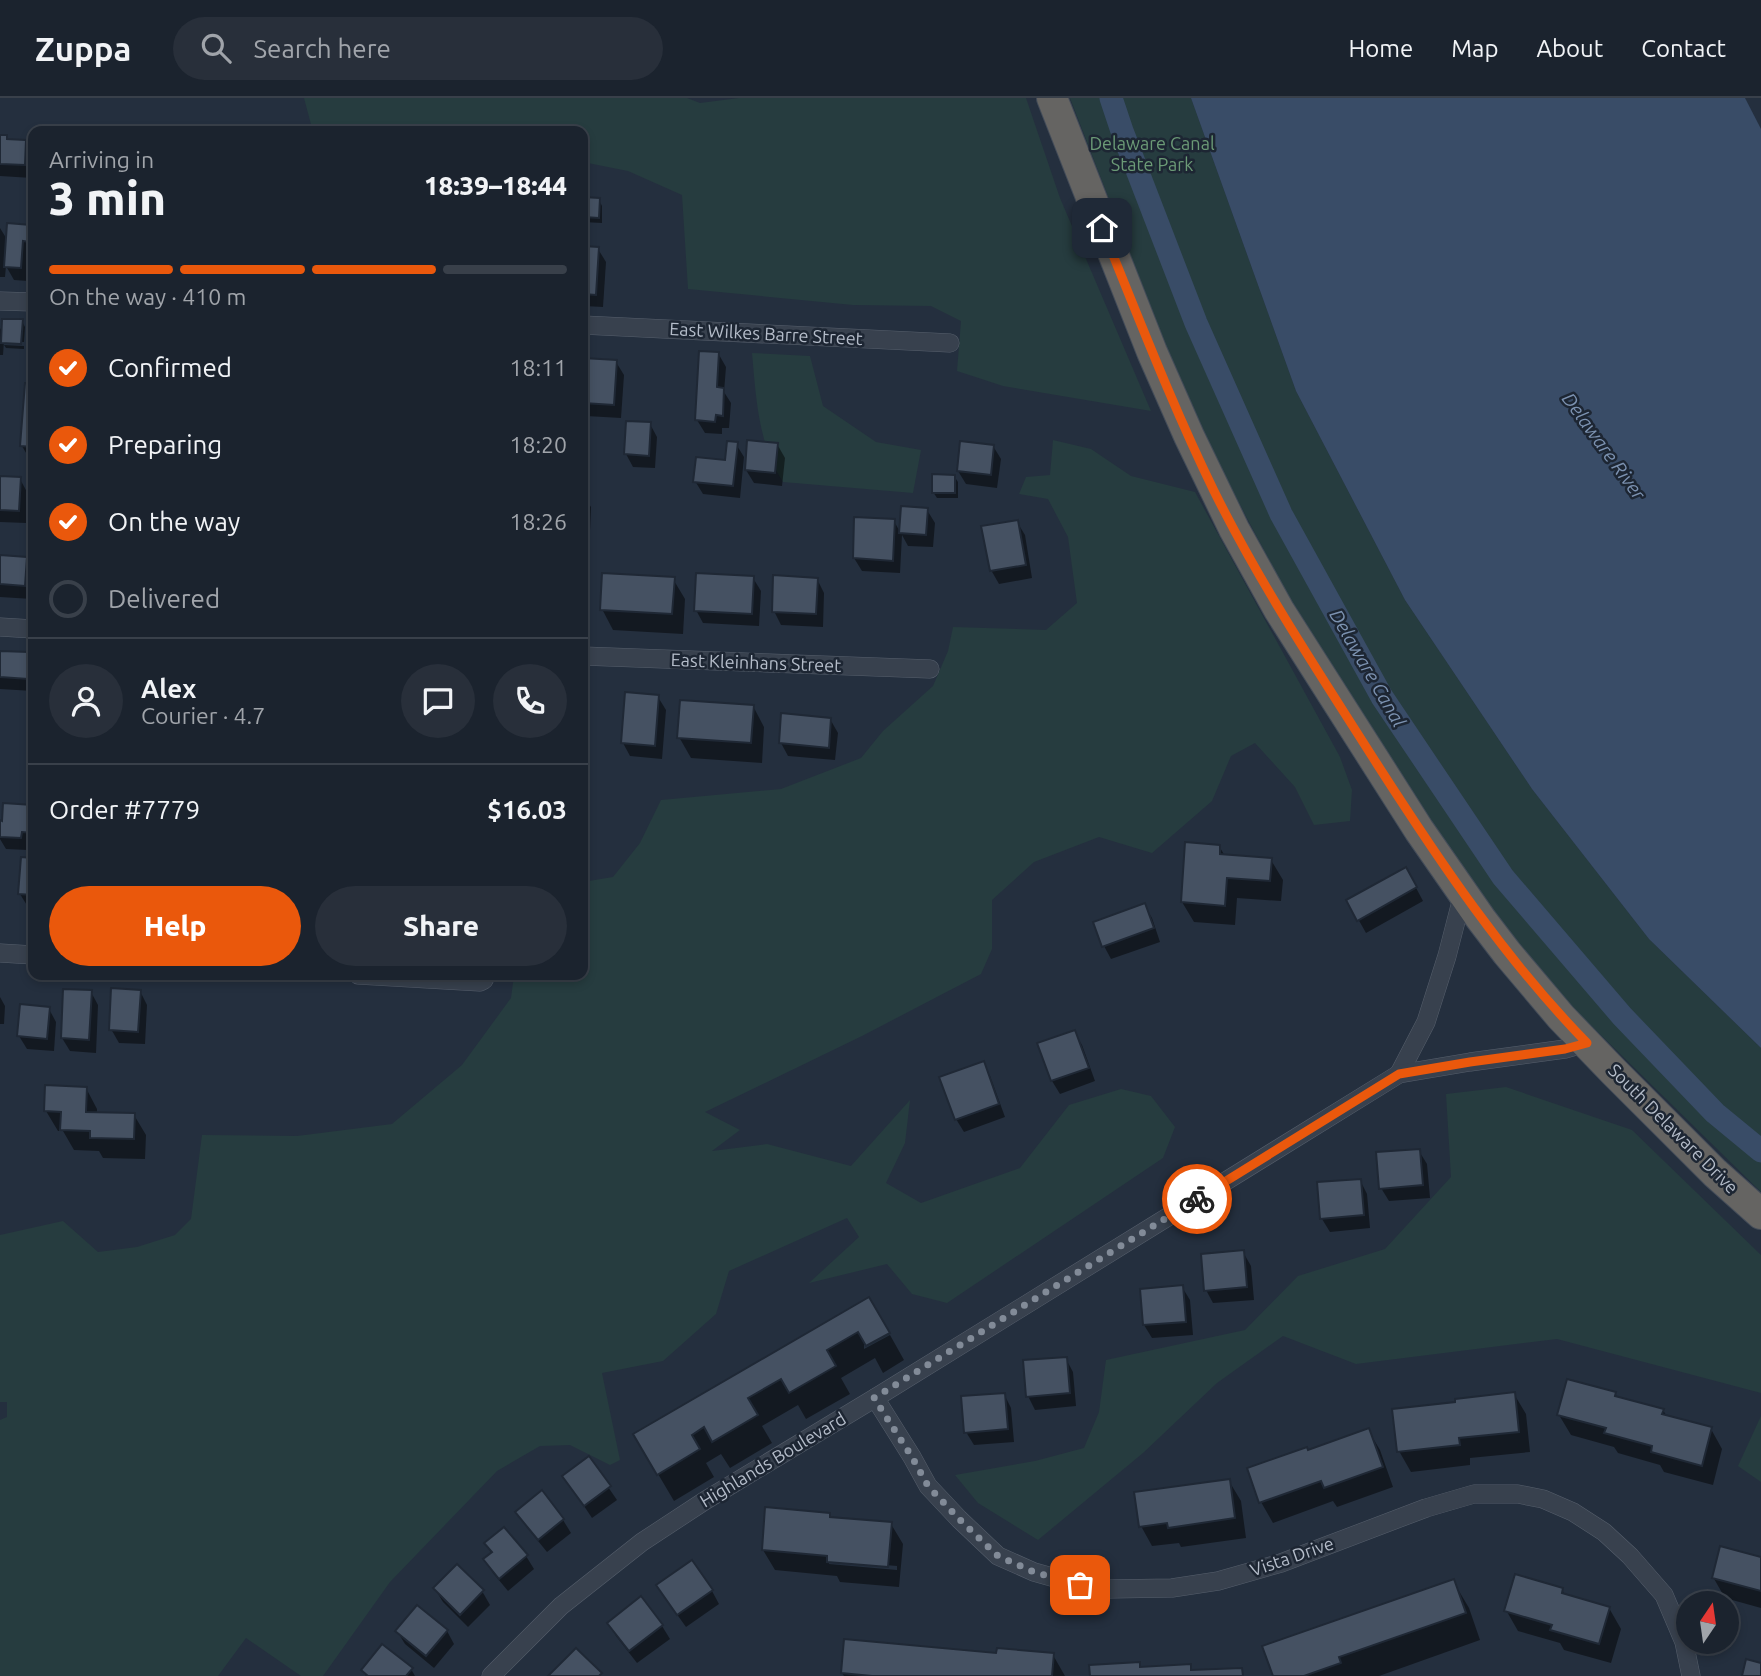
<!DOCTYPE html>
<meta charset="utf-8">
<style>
:root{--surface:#1b232e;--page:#282f3a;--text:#f1f3f6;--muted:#a0a4aa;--line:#39404a;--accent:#ea580c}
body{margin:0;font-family:Ubuntu,sans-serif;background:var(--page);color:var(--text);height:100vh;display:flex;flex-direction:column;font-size:26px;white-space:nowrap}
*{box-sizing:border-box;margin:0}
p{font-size:23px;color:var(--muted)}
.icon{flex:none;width:38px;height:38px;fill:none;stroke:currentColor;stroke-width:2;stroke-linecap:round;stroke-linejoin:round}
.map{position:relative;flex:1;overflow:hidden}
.sheet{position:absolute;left:28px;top:28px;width:560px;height:854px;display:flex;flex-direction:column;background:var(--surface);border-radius:14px;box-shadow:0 4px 10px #0003,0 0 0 2px var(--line)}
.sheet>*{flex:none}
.needle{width:46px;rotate:13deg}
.buttons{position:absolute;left:1676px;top:1493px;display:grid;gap:14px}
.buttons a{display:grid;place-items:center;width:63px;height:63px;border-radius:50%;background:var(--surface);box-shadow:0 4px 10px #0003,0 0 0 2px var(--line);font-size:35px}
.pin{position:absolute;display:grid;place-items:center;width:60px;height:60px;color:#fff;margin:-30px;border-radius:14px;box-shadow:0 4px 10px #0006}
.courier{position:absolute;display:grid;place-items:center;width:70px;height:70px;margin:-35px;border:5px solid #ea580c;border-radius:50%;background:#fff;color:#222;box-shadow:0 2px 9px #0007}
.summary em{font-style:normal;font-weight:800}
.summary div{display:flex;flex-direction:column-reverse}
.summary{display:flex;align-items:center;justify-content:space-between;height:119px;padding:0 21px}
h1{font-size:46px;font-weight:800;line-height:52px}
.bar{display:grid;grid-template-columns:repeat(4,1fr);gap:10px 7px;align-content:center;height:84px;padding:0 21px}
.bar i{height:9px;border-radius:5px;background:var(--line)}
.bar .current{background:var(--accent)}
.bar p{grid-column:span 4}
.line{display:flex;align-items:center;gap:18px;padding:0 21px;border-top:2px solid var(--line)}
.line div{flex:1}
.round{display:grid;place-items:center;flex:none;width:74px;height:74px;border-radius:37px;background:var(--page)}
ol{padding:0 21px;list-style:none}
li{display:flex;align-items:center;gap:21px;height:77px}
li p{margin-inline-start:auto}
li .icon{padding:7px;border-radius:50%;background:var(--accent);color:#fff;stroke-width:4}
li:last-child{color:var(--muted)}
li i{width:38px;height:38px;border:4px solid var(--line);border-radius:50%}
.cta{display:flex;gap:14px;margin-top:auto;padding:14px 21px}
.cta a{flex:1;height:80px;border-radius:42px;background:var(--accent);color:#fff;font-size:28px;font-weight:800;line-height:80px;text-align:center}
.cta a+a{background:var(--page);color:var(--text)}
header{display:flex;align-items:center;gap:42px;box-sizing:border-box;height:98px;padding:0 35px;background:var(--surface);border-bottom:2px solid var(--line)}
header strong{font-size:33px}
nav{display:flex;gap:38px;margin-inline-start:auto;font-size:24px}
.search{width:490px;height:63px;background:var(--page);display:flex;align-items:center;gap:18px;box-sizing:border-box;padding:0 24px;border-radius:38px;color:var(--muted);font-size:26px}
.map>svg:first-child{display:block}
</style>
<header>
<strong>Zuppa</strong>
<div class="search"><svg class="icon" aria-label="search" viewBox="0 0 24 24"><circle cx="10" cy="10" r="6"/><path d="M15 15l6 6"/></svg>Search here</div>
<nav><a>Home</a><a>Map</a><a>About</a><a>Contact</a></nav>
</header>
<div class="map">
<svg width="1761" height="1578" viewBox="0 0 1761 1578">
<rect width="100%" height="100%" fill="#242f3e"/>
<g fill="#263c3f">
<path d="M304 0H687L700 5 739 0H1026L1060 100 1151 313 1003 288 957 273 961 223 931 208 853 207 688 191 682 97 628 73 583 64V33H342L312 30Z"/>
<path d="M1070 0H1191L1296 293 1405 502 1532 691 1649 841 1761 950V1094L1560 897 1467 781 1297 515 1220 369 1163 241Z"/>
<path d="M752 255 810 258 823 308 876 344 921 352 913 395 783 384C758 346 756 299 752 255Z"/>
<path d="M1053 342 1091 351 1131 378 1195 394 1340 659 1352 692 1350 723 1314 727 1295 689 1255 645 1231 658 1212 703 1152 755 1099 739 1034 764 992 802V851L981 876 862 938 705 1014 740 1032 712 1053 767 1046 851 1068 910 1002 905 1045 886 1085 921 1105 1020 1070 1069 1007 1121 991 1151 998 1175 1029 1163 1060 947 1205 912 1196 887 1166 809 1185 859 1139 847 1120 729 1173 716 1216 663 1263 602 1275 620 1362 610 1367 570 1347 540 1348 497 1373 390 1484 323 1578H301L246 1540 218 1578H0V1322L7 1319V1304H0V1137L63 1123 98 1154 137 1149 175 1137 191 1121 202 1037 297 1038 392 1026 462 967 511 900 514 877H583V784L613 779 640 745 661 702 781 691 861 660 883 633 933 588 948 553 953 529 1046 532 1077 505 1068 439 1048 401 1019 396 1026 379 1050 377Z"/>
<path d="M1506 989 1632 1032 1761 1157V1295L1557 1241 1356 1266 1283 1238 1217 1285 1143 1355 1038 1442 978 1405 955 1377 1035 1363 1084 1350 1099 1314 1106 1262 1245 1232 1298 1178 1385 1151 1451 1079 1446 996Z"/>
<path d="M1761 1318V1384L1738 1368Z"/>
</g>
<path fill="#394c67" d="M1191 0H1745L1761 31V950L1649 841 1532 691 1405 502 1296 293Z"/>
<g fill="#0007" fill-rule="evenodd">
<path d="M0 38 6 39 9 43 25 44 33 57 32 80 0 78Z"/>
<path d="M583 101 599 102 602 108V125L583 124Z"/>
<path d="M29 128 33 135V156H30L28 183 14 182 6 168 5 179H0V130L8 143Z"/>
<path d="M583 150 598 151 606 164 603 209 584 208 583 206Z"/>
<path d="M22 223 25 229 24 244 4 243 3 257H0V230L3 235Z"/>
<path d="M4 247 24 248V251L6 250Z"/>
<path d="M718 255 726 269 724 294 731 305 729 330H722V336L705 335 697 322Z"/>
<path d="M583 261 616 264 624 277 621 320 586 318 583 312Z"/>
<path d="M26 287H33V367L22 348Z"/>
<path d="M650 326 657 339 655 370 633 369 626 356Z"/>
<path d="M736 346 744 359 740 400 703 396 695 383 726 364Z"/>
<path d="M777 346 785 360 782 388 754 385 746 372Z"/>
<path d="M993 348 1001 361 997 390 966 386 958 373Z"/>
<path d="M954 378 958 384V400H937L933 394Z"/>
<path d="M0 380 20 381 27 394 26 425 0 424Z"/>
<path d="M583 403H587L591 409 590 433 583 432Z"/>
<path d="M927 412 935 425 933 449 908 448 902 437 900 475 862 473 854 460 894 423 900 434Z"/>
<path d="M1017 424 1025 437 1032 480 999 486 991 472Z"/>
<path d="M0 459 26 461 33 473 32 501 0 499Z"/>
<path d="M753 480 761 493 759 528 703 525 696 512Z"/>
<path d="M673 481 685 501 683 536 613 532 602 511Z"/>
<path d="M817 481 824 495 823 529 781 527 774 513Z"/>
<path d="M0 554 28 556 33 565V593L0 591Z"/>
<path d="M658 599 666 612 662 661 630 658 623 645Z"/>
<path d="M753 608 764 629 762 665 691 660 679 639Z"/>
<path d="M830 621 838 635 835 662 788 658 781 645Z"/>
<path d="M4 707 33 709V747H28V752L6 751 0 741V724H4Z"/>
<path d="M1219 748 1225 758 1271 762 1283 782 1281 803 1237 800 1235 827 1194 824 1182 804Z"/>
<path d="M22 761 33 762V809H28L20 796Z"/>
<path d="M1406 771 1423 803 1366 835 1348 803Z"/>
<path d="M1144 807 1152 820 1160 844 1111 861 1104 848Z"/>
<path d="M140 893 147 907 145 946 119 945 111 931Z"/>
<path d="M91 894 98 907 96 955 70 953 62 940Z"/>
<path d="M0 899 5 908 4 926H0Z"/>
<path d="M49 911 56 924 54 953 27 951 19 938Z"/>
<path d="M1074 934 1082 947 1095 983 1060 996 1052 983 1039 947Z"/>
<path d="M983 965 990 978 1005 1019 964 1034 956 1021Z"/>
<path d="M86 990 97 1011V1016L134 1017 146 1037 145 1061 103 1060 99 1053 74 1052 63 1033H58L46 1013Z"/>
<path d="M1419 1053 1427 1066 1430 1100 1389 1103 1381 1090Z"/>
<path d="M1360 1082 1367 1096 1370 1130 1330 1134 1322 1121Z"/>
<path d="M1243 1154 1251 1168 1254 1202 1213 1205 1206 1192Z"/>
<path d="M1182 1189 1190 1202 1193 1237 1152 1240 1144 1227Z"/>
<path d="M869 1201 888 1234 864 1247V1251L890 1237 904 1262 883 1275 875 1260 841 1280 850 1296 806 1321 798 1307 762 1328 772 1345 730 1370 721 1356 706 1365 714 1379 674 1403 635 1337Z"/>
<path d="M1066 1261 1073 1274 1076 1308 1035 1312 1028 1298Z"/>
<path d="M1615 1295 1618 1301 1663 1312 1667 1319 1711 1331 1722 1351 1713 1387 1664 1374 1660 1367 1618 1355 1614 1349 1571 1337 1559 1317Z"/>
<path d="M1004 1296 1011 1310 1014 1344 974 1347 966 1334Z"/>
<path d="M1514 1296 1526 1316 1530 1354 1470 1360V1367L1411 1374 1399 1353 1457 1306Z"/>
<path d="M1368 1332 1380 1352 1393 1389 1337 1409 1333 1403 1273 1425 1261 1404 1249 1371 1308 1354Z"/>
<path d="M588 1360 617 1402 592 1420 564 1378Z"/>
<path d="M1229 1383 1241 1403 1246 1440 1181 1449 1179 1445 1152 1448 1141 1428Z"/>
<path d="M517 1414 563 1422 571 1435 547 1454 525 1427Z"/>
<path d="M829 1416 832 1421 891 1426 903 1446 899 1489 840 1484 837 1478 775 1472 763 1452ZM829 1462 897 1468V1472L829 1466Z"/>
<path d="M486 1446 526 1458 534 1471 508 1493 493 1475 485 1462 492 1456Z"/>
<path d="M1761 1461V1510L1725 1500 1713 1479Z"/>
<path d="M1453 1483 1469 1510 1480 1542 1379 1578H1274Z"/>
<path d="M435 1491 482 1493 490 1507 468 1529 443 1504Z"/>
<path d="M1562 1492 1565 1497 1609 1510 1621 1531 1611 1565 1564 1552 1560 1545 1518 1533 1506 1512Z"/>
<path d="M712 1493 719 1506 686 1529 666 1501Z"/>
<path d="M641 1500 662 1528 670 1541 637 1565 616 1538 609 1525Z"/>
<path d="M397 1533H447L454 1546 434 1570 405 1546Z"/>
<path d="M998 1556 1053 1557 1065 1578H844L842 1575Z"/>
<path d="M411 1571 415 1578H366L363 1572Z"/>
</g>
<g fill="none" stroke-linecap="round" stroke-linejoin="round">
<path stroke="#394c67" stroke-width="23" d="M1111 0 1122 33 1196 225 1281 416 1382 599 1503 779 1622 918 1715 1015 1761 1053"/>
</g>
<g fill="#455162" stroke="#1f2835" stroke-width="2">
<path d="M0 37H7V41L26 42 25 67 0 66Z"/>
<path d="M583 99 600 100 599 120 583 119Z"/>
<path d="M7 125 31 127 29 144 23 143 21 170 4 169Z"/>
<path d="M583 148 599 149 596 197 583 196Z"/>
<path d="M2 221H23L21 246 1 245Z"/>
<path d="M699 253 719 254 717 289 724 290 723 318 716 317 715 324 695 322Z"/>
<path d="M583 260 617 262 614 307 583 305Z"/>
<path d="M25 285 33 286V349L20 348Z"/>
<path d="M626 323 651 324 649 358 624 356Z"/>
<path d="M747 342 778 345 775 375 745 372Z"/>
<path d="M727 343 738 344 733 388 693 384 696 359 725 362Z"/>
<path d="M960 343 994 347 991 377 957 373Z"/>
<path d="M932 376 955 377V395H932Z"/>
<path d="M0 378 21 379 19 413 0 412Z"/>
<path d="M583 401H588L587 427H583Z"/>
<path d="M901 408 928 410 926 437 899 435Z"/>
<path d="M854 419 895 421 893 463 853 460Z"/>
<path d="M1018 422 1026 467 990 473 981 428Z"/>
<path d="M0 457 27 459 25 488 0 486Z"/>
<path d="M602 475 675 479 672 516 600 512Z"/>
<path d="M696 475 754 478 752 516 694 513Z"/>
<path d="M773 477 818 480 816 516 772 514Z"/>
<path d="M0 553 29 554 28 581 0 579Z"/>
<path d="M625 594 659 597 655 648 621 645Z"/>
<path d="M680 602 754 607 751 645 677 640Z"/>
<path d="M781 615 831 620 829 650 779 645Z"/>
<path d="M3 705 33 707V735L22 734 21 740 0 739V722L2 723Z"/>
<path d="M1185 744 1220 747V756L1272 760 1270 783 1227 780 1225 808 1181 804Z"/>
<path d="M21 759 33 760V797L18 796Z"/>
<path d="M1406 769 1417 789 1357 823 1346 802Z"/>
<path d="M1145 805 1154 830 1102 849 1093 824Z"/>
<path d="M111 890 141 892 138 934 109 932Z"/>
<path d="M63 891 92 892 89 942 61 940Z"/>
<path d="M20 906 50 909 47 941 17 938Z"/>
<path d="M1075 932 1089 970 1051 983 1037 945Z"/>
<path d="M984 963 999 1006 955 1022 939 979Z"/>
<path d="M45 987 87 989 86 1014 135 1015 134 1041 90 1040V1033L60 1032 61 1014 44 1013Z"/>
<path d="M1420 1051 1423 1087 1379 1091 1376 1054Z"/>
<path d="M1361 1081 1364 1117 1320 1121 1317 1084Z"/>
<path d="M1244 1152 1247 1189 1204 1193 1201 1156Z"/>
<path d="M1183 1187 1186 1224 1143 1227 1140 1191Z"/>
<path d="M869 1199 890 1235 866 1248 858 1234 827 1252 836 1268 789 1295 781 1281 748 1300 758 1317 712 1344 704 1329 692 1337 700 1351 657 1377 633 1336Z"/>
<path d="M1067 1259 1070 1295 1026 1299 1023 1262Z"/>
<path d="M1567 1281 1616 1294 1615 1298 1664 1311 1662 1316 1712 1329 1702 1368 1651 1354 1652 1348 1604 1335 1606 1330 1557 1317Z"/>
<path d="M1515 1294 1519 1334 1459 1340 1460 1347 1397 1354 1392 1311 1455 1304V1301Z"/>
<path d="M1005 1295 1008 1331 964 1335 961 1298Z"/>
<path d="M1369 1330 1383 1369 1324 1390 1321 1383 1259 1405 1247 1370 1307 1349 1308 1352Z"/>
<path d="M589 1358 611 1388 584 1408 562 1378Z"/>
<path d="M1230 1381 1235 1420 1168 1430 1167 1425 1139 1429 1134 1394Z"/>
<path d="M542 1392 564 1421 538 1442 515 1414Z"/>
<path d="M765 1409 830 1415V1419L892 1424 888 1469 827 1464V1458L762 1452Z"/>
<path d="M504 1429 528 1457 499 1481 483 1461 492 1454 484 1445Z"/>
<path d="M1720 1448 1761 1459V1493L1712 1480Z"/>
<path d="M692 1462 713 1492 677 1517 656 1487Z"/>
<path d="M457 1466 484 1492 460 1517 433 1490Z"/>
<path d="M1515 1476 1563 1490 1562 1495 1610 1509 1599 1546 1550 1532 1552 1527 1504 1513Z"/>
<path d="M1454 1481 1466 1515 1339 1559 1341 1565 1304 1578H1273L1262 1548Z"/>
<path d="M641 1498 663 1527 629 1553 607 1525Z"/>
<path d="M417 1507 448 1532 426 1558 395 1533Z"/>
<path d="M844 1541 996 1555 997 1550 1054 1555 1052 1578H872L841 1575Z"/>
<path d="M382 1546 413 1570 406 1578H368L361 1572Z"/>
<path d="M576 1550 602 1575 599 1578H548Z"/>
<path d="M1746 1561 1761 1565V1578H1742Z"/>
<path d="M1140 1564V1569L1191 1566V1572L1242 1570 1243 1578H1090L1089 1567Z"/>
</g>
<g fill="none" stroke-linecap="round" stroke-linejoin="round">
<g stroke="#565f6c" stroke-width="19">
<g id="minor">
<path d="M0 203 33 204"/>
<path d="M583 227 950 245"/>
<path d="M0 529 33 531"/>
<path d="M583 558 930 571"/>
<path d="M0 855 33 857"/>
<path d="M358 877 480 884 484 882 486 877"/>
<path d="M1399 976 1426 924 1447 858 1463 796"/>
<path d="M875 1300 912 1359 928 1388 959 1421 998 1458 1034 1474 1080 1487 1109 1491 1172 1490 1218 1483 1281 1465 1426 1410 1474 1396H1518L1543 1401 1573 1414 1604 1434 1630 1458 1664 1497 1684 1544 1691 1578"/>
<path d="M491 1578 561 1508 642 1444 706 1402 875 1300 1399 976 1470 964 1565 951 1586 945"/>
</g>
</g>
<g stroke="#434c59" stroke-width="32">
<path id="trunk" d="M1052 0 1152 254 1189 338 1234 431 1279 512 1419 732 1481 821 1507 855 1561 919 1614 974 1715 1075 1761 1116"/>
</g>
<use href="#minor" stroke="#38414e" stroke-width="18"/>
<use href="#trunk" stroke="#656462" stroke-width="30"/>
</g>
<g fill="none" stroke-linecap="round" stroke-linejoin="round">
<path stroke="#828b98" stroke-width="7" stroke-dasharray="0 12.6" d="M1080 1487 1034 1474 998 1458 959 1421 928 1388 912 1359 874 1300 1197 1101"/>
<path stroke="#ea580c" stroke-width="9" d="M1102 130C1138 218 1172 307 1214 393 1261 488 1320 576 1377 666 1440 764 1505 861 1587 945L1565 951 1470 964 1399 976 1197 1101"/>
</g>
<g text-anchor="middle" stroke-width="5" stroke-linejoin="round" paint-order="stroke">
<g font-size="18" fill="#6b9a76" stroke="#1d2633">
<text x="1152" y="52">Delaware Canal<tspan x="1152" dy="21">State Park</tspan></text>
</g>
<g font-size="18" fill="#b4bcc9" stroke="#1d2633">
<text transform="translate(766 236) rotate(3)" y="6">East Wilkes Barre Street</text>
<text transform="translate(756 565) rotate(2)" y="6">East Kleinhans Street</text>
<text transform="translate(1673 1031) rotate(45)" y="6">South Delaware Drive</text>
<text transform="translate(773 1362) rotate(-31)" y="6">Highlands Boulevard</text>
<text transform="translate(1292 1459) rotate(-19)" y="6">Vista Drive</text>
</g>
<g font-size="19" font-style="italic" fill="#7c92b1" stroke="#1d2633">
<text transform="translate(1604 348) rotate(54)" y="7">Delaware River</text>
<text transform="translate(1368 570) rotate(60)" y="7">Delaware Canal</text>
</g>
</g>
</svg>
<div class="buttons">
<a><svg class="needle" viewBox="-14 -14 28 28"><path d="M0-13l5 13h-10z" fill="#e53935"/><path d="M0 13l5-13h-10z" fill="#a0a4aa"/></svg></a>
</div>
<div class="pin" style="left:1080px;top:1487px;background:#ea580c"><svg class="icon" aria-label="bag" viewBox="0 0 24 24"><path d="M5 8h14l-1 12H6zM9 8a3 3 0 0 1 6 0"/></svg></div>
<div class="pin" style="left:1102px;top:130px;background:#1f2937"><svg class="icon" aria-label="home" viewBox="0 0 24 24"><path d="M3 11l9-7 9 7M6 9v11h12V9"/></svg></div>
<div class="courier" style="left:1197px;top:1101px"><svg class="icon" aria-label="bike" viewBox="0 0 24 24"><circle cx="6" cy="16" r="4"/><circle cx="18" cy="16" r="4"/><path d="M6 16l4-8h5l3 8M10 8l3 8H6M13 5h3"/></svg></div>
<section class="sheet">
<div class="summary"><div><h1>3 min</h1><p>Arriving in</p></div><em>18:39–18:44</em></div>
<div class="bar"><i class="current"></i><i class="current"></i><i class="current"></i><i></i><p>On the way · 410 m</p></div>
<ol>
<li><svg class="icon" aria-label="check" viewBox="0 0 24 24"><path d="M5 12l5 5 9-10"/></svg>Confirmed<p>18:11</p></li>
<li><svg class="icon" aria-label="check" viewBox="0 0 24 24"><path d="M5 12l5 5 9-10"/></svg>Preparing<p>18:20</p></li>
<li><svg class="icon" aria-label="check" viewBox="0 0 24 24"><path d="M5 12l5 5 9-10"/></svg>On the way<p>18:26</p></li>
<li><i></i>Delivered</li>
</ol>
<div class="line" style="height:126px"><a class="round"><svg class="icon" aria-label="person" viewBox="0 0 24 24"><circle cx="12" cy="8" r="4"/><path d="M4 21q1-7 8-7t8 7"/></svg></a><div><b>Alex</b><p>Courier · 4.7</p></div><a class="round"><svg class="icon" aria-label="chat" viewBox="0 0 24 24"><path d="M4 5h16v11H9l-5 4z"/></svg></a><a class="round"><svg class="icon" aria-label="phone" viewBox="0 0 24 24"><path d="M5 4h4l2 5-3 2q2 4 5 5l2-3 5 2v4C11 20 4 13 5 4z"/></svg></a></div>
<div class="line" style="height:91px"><div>Order #7779</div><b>$16.03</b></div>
<div class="cta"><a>Help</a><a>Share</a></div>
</section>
</div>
